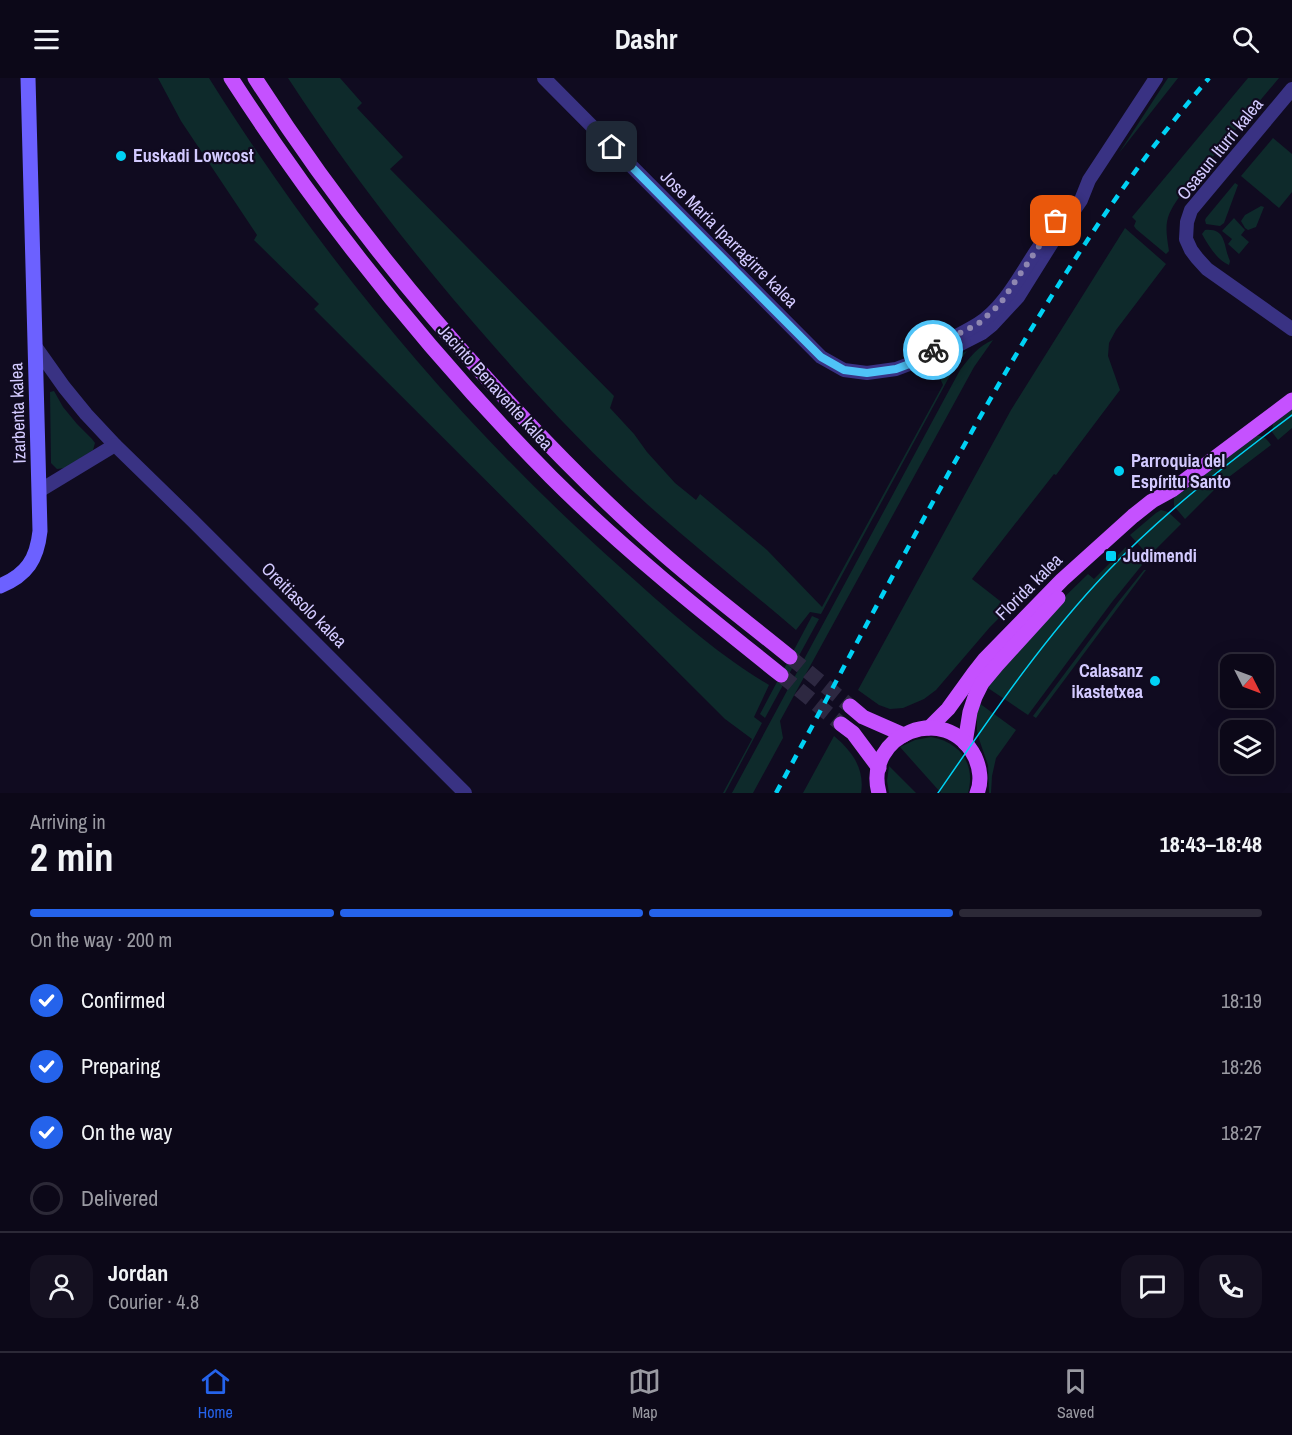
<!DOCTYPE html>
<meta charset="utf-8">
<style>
:root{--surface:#0c0818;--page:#151121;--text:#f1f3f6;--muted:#9a9aa2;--line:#2c2937;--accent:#2563eb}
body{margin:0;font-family:"Archivo Narrow",sans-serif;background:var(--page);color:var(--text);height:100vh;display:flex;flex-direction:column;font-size:22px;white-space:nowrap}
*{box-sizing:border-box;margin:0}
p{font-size:20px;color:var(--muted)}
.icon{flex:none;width:33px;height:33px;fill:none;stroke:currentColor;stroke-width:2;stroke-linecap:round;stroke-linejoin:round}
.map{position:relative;height:715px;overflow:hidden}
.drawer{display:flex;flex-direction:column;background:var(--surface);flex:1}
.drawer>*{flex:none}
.needle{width:39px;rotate:132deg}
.fabs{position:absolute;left:1220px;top:576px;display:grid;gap:12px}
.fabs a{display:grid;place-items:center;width:54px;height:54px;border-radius:12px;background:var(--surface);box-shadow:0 6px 24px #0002,0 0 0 2px var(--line);font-size:30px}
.pin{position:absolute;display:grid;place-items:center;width:51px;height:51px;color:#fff;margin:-26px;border-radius:12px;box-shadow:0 3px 9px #0006}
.courier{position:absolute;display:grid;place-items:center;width:60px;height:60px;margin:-30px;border:4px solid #4fc3f7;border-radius:50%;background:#fff;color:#222;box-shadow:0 2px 8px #0007}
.summary em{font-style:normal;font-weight:700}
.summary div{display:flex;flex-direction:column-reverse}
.summary{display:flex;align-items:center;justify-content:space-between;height:102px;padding:0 30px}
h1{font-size:39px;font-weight:700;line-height:45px}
.bar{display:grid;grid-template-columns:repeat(4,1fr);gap:9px 6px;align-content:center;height:72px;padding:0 30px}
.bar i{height:8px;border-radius:4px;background:var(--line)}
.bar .selected{background:var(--accent)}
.bar p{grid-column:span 4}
.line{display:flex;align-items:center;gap:15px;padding:0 30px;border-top:2px solid var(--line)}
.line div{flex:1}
.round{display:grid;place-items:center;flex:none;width:63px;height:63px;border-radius:18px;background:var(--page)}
ol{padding:0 30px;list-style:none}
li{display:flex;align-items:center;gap:18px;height:66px}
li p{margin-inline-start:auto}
li .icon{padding:6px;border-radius:50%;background:var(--accent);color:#fff;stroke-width:4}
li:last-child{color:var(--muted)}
li i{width:33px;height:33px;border:3px solid var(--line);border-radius:50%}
header{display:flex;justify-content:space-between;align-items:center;height:78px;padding:0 30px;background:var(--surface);font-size:27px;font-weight:700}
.tabs{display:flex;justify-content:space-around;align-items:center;height:84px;border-top:2px solid var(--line);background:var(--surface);font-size:16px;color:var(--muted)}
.tabs a{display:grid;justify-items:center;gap:3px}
.tabs .selected{color:var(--accent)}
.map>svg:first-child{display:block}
</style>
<header><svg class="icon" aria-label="menu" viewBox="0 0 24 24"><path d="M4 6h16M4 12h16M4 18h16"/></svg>Dashr<svg class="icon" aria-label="search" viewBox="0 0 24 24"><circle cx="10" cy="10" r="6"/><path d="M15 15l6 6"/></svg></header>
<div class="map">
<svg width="1292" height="715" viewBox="0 0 1292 715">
<rect width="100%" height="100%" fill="#100b20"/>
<g fill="#0e2a2b">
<path d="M158 0H209C322 181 460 347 620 489 666 530 716 576 769 607L754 639 762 645 725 715H723L752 661 725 641 314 231 319 226 254 162 257 157 181 43Z"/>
<path d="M288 0H340L362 25 357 30 403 79 390 91 614 318 610 330 634 356 647 374 675 405 696 422 700 416 767 472 822 529 943 307 940 300 930 290 967 273 954 290 821 536 810 534 796 552C747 510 695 469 647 426 592 376 541 322 492 266 418 182 349 94 288 0Z"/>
<path d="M1168 0H1178L1119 75Z"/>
<path d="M1248 0H1279L1180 118C1164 140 1165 147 1169 173L1166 176 1136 151 1134 148 1136 143 1132 139Z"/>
<path d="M1273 60 1292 76V114L1279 130 1241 98Z"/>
<path d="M1235 105 1238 107 1224 145 1220 148 1206 146 1205 142 1206 140Z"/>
<path d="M1261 128 1264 129 1256 149 1248 152 1245 150 1241 143 1245 137Z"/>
<path d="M1234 140 1245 152 1241 157 1249 164 1239 176 1228 166 1232 161 1222 153Z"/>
<path d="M1125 150 1166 186 1116 252 1109 265 1108 278 1120 312 1056 397 1054 396 972 501 1009 530 990 549 936 612 924 621 903 630 890 631 879 627 858 612 1011 332Z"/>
<path d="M1205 152C1227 150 1223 168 1230 183L1229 187C1217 182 1208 167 1202 156Z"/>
<path d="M993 262 974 289 780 643 783 660 753 715H732L960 292C970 279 978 268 993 262Z"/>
<path d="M54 313 63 329 77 346 92 361 95 365 93 372 65 390 57 391 51 385 50 314Z"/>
<path d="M1292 331V350L1278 362 1272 354 1273 346Z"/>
<path d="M1256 358C1263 357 1267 361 1271 367L1221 405 1185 441 1174 428V420Z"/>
<path d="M1161 432 1168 434 1181 446 1149 478 1130 457 1156 435Z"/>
<path d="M1126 469 1142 487 1112 524 1028 637 985 608 1049 534 1088 496 1094 501Z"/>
<path d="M1144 492H1146L1036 640 1033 638 1119 523Z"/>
<path d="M812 538 819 541 765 640 760 636Z"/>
<path d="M979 625 1016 652 996 680 992 698 991 715H989L988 687 980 664 977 653V636Z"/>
<path d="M834 658C852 673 865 691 861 715H803Z"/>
<path d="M931 659C960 664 976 686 968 715H941L900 669 915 662Z"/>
<path d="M889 688 916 715H889L887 703Z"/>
</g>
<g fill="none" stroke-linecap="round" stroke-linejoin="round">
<g stroke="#2d2841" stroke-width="15" stroke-dasharray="15 8" stroke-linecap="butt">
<path d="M790 579 850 628"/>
<path d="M781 597 841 646"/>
</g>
<g stroke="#393283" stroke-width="14">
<path d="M544 0 821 279 844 292 867 295 896 291 912 285 935 279 982 255 992 247 1018 219 1053 163 1081 122 1089 102 1156 0"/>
<path d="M1292 11 1191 132 1187 144 1186 161 1191 172 1197 180 1207 191 1292 251"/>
<path d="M35 268 64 309 86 336 115 367 193 443 465 715"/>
<path d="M937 269C950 261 965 254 978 246 1005 229 1021 195 1039 169"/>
<path d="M39 413 115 367"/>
</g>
<path stroke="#6c61ff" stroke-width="15" d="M0 508C27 497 37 481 40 453L28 0"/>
<g stroke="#c551ff" stroke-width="15">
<path d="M231 0C324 144 431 277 551 399 623 471 702 534 781 597"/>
<path d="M255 0C324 108 404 210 490 304 544 363 600 421 660 473 702 510 747 544 790 579"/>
<path d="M850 628 863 639 904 657"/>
<path d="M841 646 853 655 879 690"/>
<path d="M929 650 948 631 974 595 985 581 1062 502 1133 438 1152 423 1172 412 1292 322"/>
<path d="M965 665 970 634 975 619 982 605 997 587 1058 520"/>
<path d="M879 715C863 657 946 622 975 679 980 690 982 704 977 715"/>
</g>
<path stroke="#00d2f5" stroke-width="1.5" d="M938 715C991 638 1043 561 1107 494 1163 435 1227 386 1292 337"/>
<path stroke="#00d2f5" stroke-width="4.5" stroke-dasharray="9 8" stroke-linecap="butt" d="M776 715C838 601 898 486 961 373 1034 242 1111 114 1209 0"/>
</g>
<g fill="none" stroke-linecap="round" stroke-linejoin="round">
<path stroke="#8f87b1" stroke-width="6" stroke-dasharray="0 10.8" d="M933 272 954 258 978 246 1000 226 1056 143"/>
<path stroke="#4fc3f7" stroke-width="8" d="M612 69 821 279 844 292 867 295 896 291 912 285 933 272"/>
</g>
<g fill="#00d2f5" stroke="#100b20" stroke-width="2">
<circle cx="121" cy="78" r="6"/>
<circle cx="1119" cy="393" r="6"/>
<rect x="1105" y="472" width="12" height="12" rx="3"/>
<circle cx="1155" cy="603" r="6"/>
</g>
<g text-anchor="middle" stroke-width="4.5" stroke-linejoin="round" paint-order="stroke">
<g font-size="18" fill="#d3caff" stroke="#100b20">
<text transform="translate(1220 71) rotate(-51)" y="6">Osasun Iturri kalea</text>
<text transform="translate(729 161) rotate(45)" y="6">Jose Maria Iparragirre kalea</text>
<text transform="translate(495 309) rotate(48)" y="6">Jacinto Benavente kalea</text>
<text transform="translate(18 335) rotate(-92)" y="6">Izarbenta kalea</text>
<text transform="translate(1029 509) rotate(-45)" y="6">Florida kalea</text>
<text transform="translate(304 527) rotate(45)" y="6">Oreitiasolo kalea</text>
</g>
<g font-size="18" font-weight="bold" fill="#d3caff" stroke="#100b20" text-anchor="start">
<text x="133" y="84">Euskadi Lowcost</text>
<text x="1131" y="389">Parroquia del<tspan x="1131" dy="21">Espíritu Santo</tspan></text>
<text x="1123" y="484">Judimendi</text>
<text x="1143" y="599" text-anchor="end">Calasanz<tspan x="1143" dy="21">ikastetxea</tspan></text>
</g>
</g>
</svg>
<div class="fabs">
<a><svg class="needle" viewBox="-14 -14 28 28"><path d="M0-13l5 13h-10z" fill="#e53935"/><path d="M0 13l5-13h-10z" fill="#9a9aa2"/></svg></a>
<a><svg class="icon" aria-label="layers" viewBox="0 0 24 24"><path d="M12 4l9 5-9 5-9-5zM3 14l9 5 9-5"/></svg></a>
</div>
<div class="pin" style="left:1056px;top:143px;background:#ea580c"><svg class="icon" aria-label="bag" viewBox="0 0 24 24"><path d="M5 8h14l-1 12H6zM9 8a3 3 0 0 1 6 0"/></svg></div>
<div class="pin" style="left:612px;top:69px;background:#1f2937"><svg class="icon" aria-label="home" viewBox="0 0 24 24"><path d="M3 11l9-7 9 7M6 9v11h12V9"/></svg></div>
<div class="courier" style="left:933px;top:272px"><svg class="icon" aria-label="bike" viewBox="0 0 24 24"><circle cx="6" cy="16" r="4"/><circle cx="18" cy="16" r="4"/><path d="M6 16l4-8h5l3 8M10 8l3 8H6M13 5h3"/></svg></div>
</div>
<section class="drawer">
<div class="summary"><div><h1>2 min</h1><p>Arriving in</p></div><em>18:43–18:48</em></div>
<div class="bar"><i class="selected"></i><i class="selected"></i><i class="selected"></i><i></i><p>On the way · 200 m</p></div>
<ol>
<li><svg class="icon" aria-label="check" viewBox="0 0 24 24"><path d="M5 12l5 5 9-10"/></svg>Confirmed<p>18:19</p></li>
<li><svg class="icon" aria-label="check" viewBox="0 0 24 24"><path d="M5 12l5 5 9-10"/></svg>Preparing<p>18:26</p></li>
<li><svg class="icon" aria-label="check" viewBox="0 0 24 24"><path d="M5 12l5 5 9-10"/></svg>On the way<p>18:27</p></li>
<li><i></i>Delivered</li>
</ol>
<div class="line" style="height:108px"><a class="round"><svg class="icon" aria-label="person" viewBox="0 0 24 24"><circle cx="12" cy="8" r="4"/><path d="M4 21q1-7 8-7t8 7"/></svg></a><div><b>Jordan</b><p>Courier · 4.8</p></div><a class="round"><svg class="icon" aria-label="chat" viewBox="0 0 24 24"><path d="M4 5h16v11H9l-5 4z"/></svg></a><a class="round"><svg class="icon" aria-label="phone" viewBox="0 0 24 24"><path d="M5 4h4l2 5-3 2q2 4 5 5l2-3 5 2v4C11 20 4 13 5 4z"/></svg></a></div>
</section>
<nav class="tabs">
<a class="selected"><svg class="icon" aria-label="home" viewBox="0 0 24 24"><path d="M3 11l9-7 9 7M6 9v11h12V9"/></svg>Home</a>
<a><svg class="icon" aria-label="map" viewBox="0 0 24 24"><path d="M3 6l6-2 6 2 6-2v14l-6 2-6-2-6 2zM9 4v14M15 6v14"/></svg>Map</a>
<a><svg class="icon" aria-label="saved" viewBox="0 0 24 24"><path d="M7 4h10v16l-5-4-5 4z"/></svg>Saved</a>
</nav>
